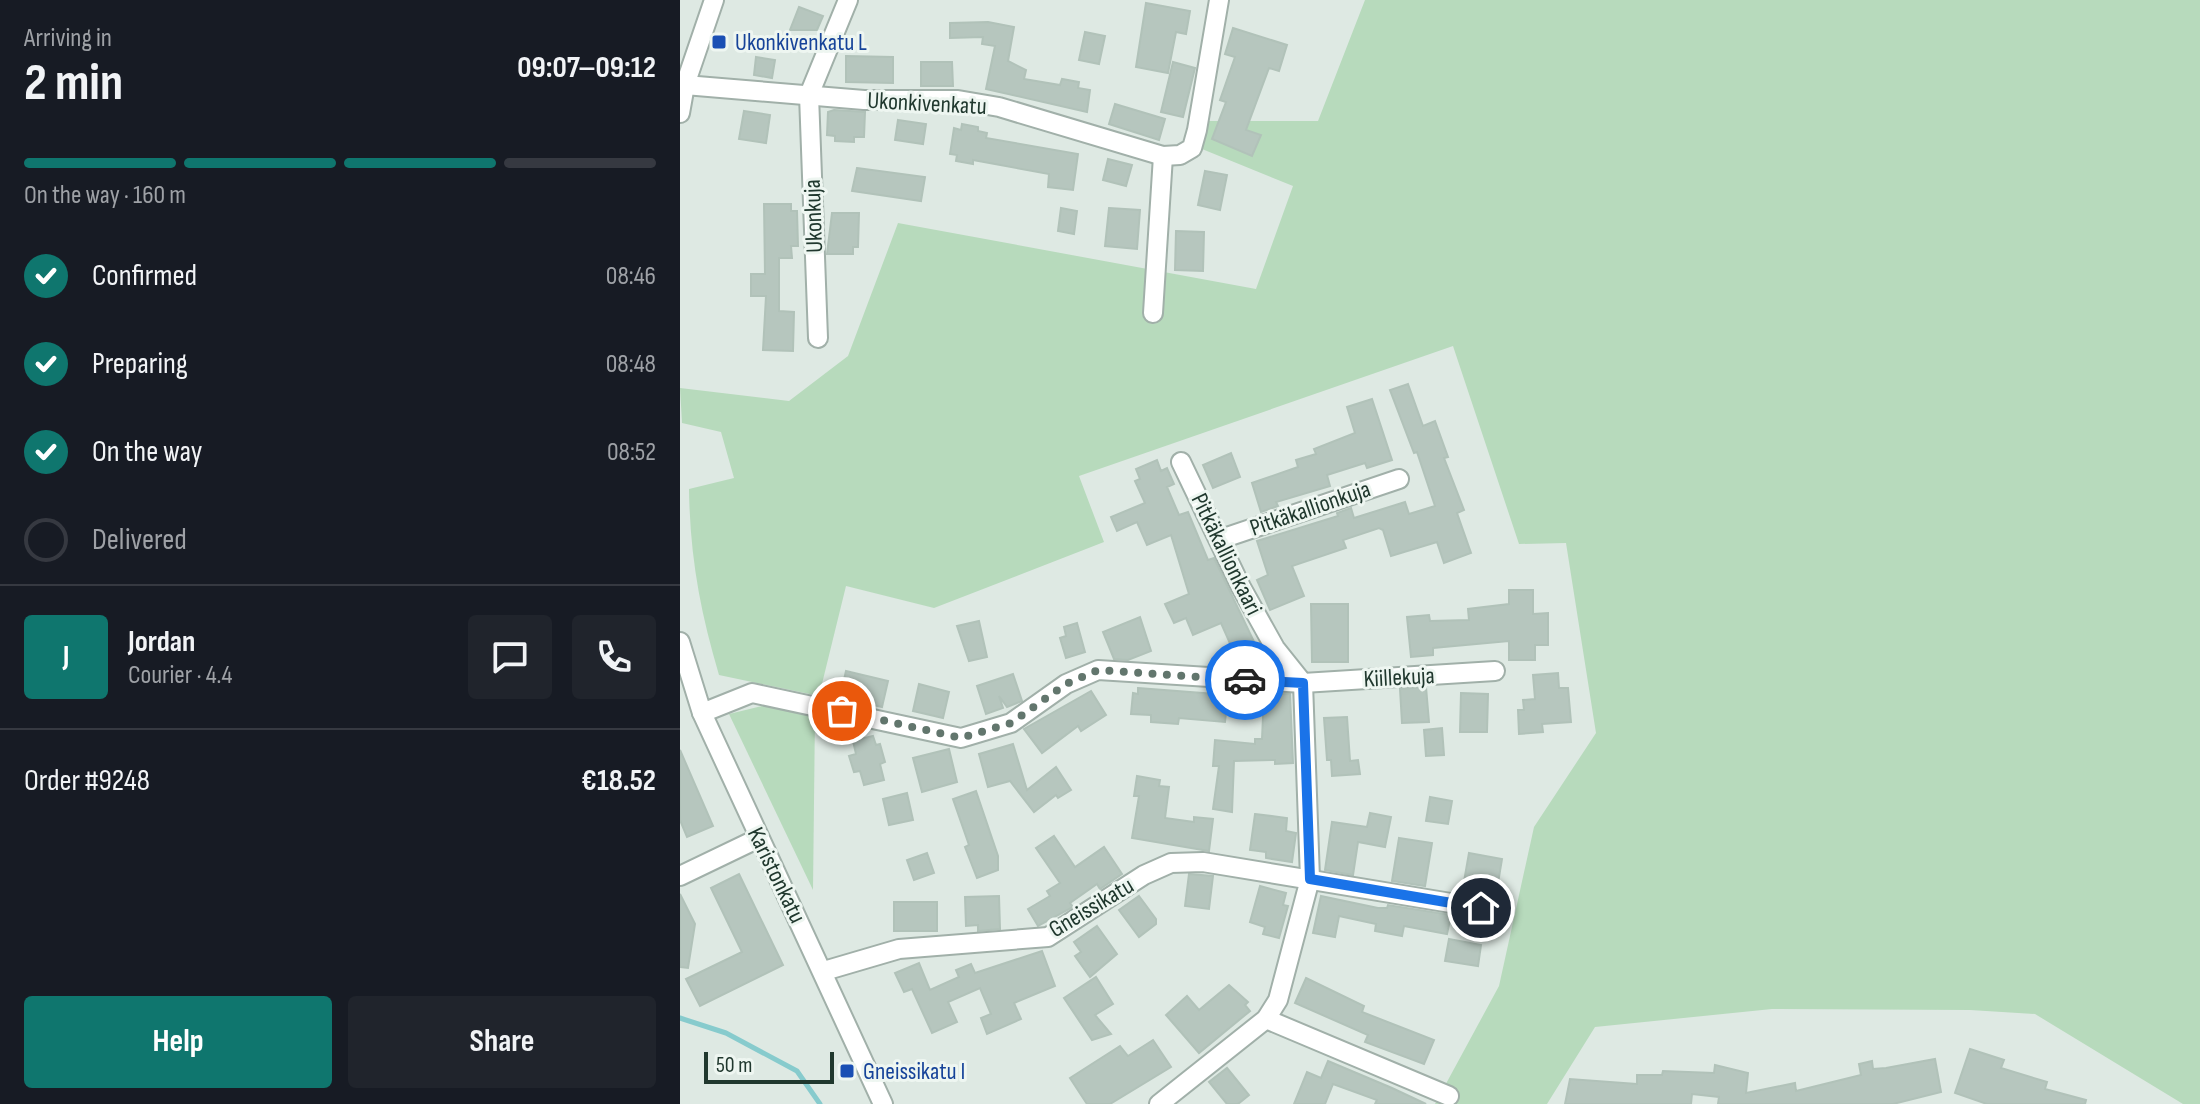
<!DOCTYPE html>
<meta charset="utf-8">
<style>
:root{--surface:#171b24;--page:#20242c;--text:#f1f3f6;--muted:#9ea1a6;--line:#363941;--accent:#0f766e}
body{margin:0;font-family:"Sofia Sans Condensed",sans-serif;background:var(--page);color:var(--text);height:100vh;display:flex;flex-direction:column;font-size:30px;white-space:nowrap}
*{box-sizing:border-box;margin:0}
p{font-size:26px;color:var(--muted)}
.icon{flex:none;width:44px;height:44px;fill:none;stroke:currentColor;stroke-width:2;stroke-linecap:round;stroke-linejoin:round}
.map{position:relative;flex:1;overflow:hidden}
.sheet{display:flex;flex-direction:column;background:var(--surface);width:680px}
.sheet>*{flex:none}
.scale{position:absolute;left:24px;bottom:20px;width:130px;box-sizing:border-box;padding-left:8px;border:4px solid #20382e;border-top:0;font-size:22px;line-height:28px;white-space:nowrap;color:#20382e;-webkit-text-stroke:6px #eef6f1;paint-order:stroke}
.pin{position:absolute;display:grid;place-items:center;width:68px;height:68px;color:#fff;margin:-34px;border:4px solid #fff;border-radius:50%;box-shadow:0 2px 8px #0007}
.courier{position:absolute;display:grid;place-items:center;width:80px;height:80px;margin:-40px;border:6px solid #1a73e8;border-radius:50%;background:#fff;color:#222;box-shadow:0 2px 10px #0007}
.headline em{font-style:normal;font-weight:700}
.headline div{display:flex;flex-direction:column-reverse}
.headline{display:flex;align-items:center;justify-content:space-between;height:136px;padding:0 24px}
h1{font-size:52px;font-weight:700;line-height:60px}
.bar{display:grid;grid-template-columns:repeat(4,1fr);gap:12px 8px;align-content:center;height:96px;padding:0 24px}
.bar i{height:10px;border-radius:6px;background:var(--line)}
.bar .on{background:var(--accent)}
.bar p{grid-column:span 4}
.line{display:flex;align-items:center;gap:20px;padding:0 24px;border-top:2px solid var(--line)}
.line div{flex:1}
.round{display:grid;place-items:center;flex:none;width:84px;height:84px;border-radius:8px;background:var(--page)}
ol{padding:0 24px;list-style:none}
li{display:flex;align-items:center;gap:24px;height:88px}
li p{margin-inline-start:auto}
li .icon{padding:8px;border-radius:50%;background:var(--accent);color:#fff;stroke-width:4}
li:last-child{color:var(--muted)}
li i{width:44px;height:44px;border:4px solid var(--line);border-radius:50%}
.action{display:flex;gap:16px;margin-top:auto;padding:16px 24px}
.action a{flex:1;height:92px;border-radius:8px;background:var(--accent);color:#fff;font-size:32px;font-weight:700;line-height:92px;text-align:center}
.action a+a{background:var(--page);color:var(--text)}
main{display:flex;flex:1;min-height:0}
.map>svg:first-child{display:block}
</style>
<main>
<section class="sheet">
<div class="headline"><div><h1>2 min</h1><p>Arriving in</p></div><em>09:07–09:12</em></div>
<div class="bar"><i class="on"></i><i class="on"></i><i class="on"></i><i></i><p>On the way · 160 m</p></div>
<ol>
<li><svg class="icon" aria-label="check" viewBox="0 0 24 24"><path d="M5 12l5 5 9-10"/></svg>Confirmed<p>08:46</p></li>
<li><svg class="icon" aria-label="check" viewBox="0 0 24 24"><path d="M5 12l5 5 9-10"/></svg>Preparing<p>08:48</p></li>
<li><svg class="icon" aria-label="check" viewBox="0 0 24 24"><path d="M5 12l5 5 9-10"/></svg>On the way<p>08:52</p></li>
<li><i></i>Delivered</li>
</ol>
<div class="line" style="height:144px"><b class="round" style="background:var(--accent);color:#fff">J</b><div><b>Jordan</b><p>Courier · 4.4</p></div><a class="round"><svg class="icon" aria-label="chat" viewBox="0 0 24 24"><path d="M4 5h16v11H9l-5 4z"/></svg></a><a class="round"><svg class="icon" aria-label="phone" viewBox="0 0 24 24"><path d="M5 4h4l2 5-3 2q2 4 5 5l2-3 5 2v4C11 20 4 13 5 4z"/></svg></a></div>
<div class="line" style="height:104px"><div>Order #9248</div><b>€18.52</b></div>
<div class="action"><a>Help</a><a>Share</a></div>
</section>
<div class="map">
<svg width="1520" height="1104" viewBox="0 0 1520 1104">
<rect width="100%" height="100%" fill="#dee9e3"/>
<g fill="#b7dabc">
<path d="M685 0H1520V1104H1503L1355 1014 1290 1010 1092 1009 915 1027 867 1104H755L819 986 854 827 916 733 886 543 839 544 773 346 399 476 424 542 254 608 166 586 139 696 39 675C20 610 10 557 9 489L54 478 41 432 2 423 0 388 109 401 168 356 218 223 576 289 613 186 522 149 529 121H638Z"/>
<path d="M90 704 135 714 133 890 49 714Z"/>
</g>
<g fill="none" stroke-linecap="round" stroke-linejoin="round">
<path stroke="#87cbcd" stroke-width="5" d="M0 1018 46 1033 117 1071 140 1104"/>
</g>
<g fill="#b6c6be" stroke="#b1c2b9" stroke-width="2">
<path d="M466 3 510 11 506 34 496 32 488 73 456 67Z"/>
<path d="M119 7 143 16 137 30H110Z"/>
<path d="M308 22 334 27 328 61 346 70 344 79 380 85 382 79 399 82 398 88 410 90 407 112 306 89 315 46 302 44 303 37 270 38V23Z"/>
<path d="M553 28 607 45 599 71 589 68 566 130 581 135 572 156 532 139 546 102 540 100 555 57 545 54Z"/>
<path d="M405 32 425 36 419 64 399 60Z"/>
<path d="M166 56 213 57V83L166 82Z"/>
<path d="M76 57 95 60 92 78 74 75Z"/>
<path d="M241 62H272L273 86H241Z"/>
<path d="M493 62 515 68 503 117 481 112Z"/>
<path d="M435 104 485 119 479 140 429 124Z"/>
<path d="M154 110 185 112 184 137H174V142L155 141V136L147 135 148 112Z"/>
<path d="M64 111 90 115 86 143 59 139Z"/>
<path d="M218 120 246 124 243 144 215 140Z"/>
<path d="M282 124 298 127V131L307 133 306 138 398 154 393 190 368 187 369 174 293 160V164L276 161 277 155 270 154 274 128 281 130Z"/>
<path d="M428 159 452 165 446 186 423 180Z"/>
<path d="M177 168 245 177 241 201 172 191Z"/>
<path d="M525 171 547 175 540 210 518 205Z"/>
<path d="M84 204H111V211H117L118 246H111L112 258H99V311L114 312 113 351 83 350 86 296H71V274H85Z"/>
<path d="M381 208 397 211 394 234 378 231Z"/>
<path d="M429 208 460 210 457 249 425 246Z"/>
<path d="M152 213H179L178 247H173V254H147Z"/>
<path d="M496 231 524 232 523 271 495 270Z"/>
<path d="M728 384 743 426 755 421 768 457 764 458 784 510 777 513 791 553 764 563 757 542 711 556 703 530 699 528 663 540 666 548 612 566 624 596 590 610 577 580 588 575 577 541 658 516 657 513 671 508 674 518 725 502 729 514 755 506 737 452 734 453 710 390Z"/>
<path d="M692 399 712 460 687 468 685 463 647 475 650 486 596 502 598 506 581 512 572 483 618 467 616 460 636 454 634 449 675 433 667 407Z"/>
<path d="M551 453 560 477 533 488 523 465Z"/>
<path d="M477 460 481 471 487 468 494 484 487 487 499 515 508 512 528 560 534 558 577 648 556 657 541 623 513 635 506 618 494 623 485 604 509 594 491 535 467 545 457 522 437 531 431 517 465 503 455 481 460 479 456 469Z"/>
<path d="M829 590H853V614L868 613V645H855V660H829V641L753 648V655L731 657 727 617 749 615 750 621 789 620 788 609 829 604Z"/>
<path d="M631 604H668V662H632Z"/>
<path d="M460 617 471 651 448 660 434 659 423 632Z"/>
<path d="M299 621 307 657 289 661 277 626Z"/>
<path d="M397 623 405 652 386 658 380 638 386 636 384 627Z"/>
<path d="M166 671 208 681 202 707 160 697Z"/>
<path d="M878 673 879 688H888L891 722 862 724 863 732 839 734 838 710H844L843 700 855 699 853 675Z"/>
<path d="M333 674 342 701 327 707 319 696 323 708 306 714 297 686Z"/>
<path d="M239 684 269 692 263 718 233 711Z"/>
<path d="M746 687 749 722 722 723 720 689Z"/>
<path d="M458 688 548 695 545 722 499 718 498 724 471 722V715L451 714 453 693 458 694Z"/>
<path d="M411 691 426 715 401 731 398 726 362 753 344 729Z"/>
<path d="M781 693 808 694 807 732H780Z"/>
<path d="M584 694H610L613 763 595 764V760L554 761 552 812 533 809 539 766H533L535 740 575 744V739H582Z"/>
<path d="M667 717 670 761 678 760 680 774 652 776 651 760H647L644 718Z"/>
<path d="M762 728 764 755 746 756 744 730Z"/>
<path d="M193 736 196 745 200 744 205 762 200 764 204 780 184 785 180 771 174 772 169 756 176 754 173 741Z"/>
<path d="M333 744 347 790 376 767 391 790 378 798 376 795 354 812 330 781 308 787 299 754Z"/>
<path d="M269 749 277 782 242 792 233 758Z"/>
<path d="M0 750 33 826 7 837 0 820Z"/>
<path d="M457 776 480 780 479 786 489 787 485 818 514 822V817L533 819 529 851 452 838 459 796H454Z"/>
<path d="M296 791 318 856V870L297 878 285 847 289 845 273 799Z"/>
<path d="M227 793 233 820 209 825 203 799Z"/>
<path d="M750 797 772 801 768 824 746 821Z"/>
<path d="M690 813 711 817 705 847 678 842 673 875 645 870 652 822 687 827Z"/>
<path d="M575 814 607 818 606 831 616 833 612 862 586 858V852L570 850Z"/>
<path d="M374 836 395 867 424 847 442 874 420 889 417 884 390 903 393 907 358 926 348 909 370 896 367 891 380 883 356 848Z"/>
<path d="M719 838 752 843 745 886 712 881Z"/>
<path d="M247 853 254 873 234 880 227 860Z"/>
<path d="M789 853 822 859 815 901 782 893Z"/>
<path d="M59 874 103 965 20 1006 6 979 62 952 31 888Z"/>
<path d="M509 874 533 876 529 909 505 906Z"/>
<path d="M580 886 606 893 603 905 608 906 599 938 583 934 585 927 570 922Z"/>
<path d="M0 894 15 924 8 968 0 967Z"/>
<path d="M319 896 320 929 298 931V925L286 926 285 897Z"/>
<path d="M459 896 476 919V924L459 937 439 910Z"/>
<path d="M641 896 698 908H707L708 905 771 915 767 934 724 926 722 936 695 931 696 924 659 916 655 937 633 933Z"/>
<rect x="214" y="902" width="43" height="29"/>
<path d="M417 926 437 954 410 977 395 956 401 952 394 942Z"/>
<path d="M769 939 801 945 798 966 765 961Z"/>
<path d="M362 951 375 986 334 1003 341 1019 307 1034 301 1018 311 1014 300 988 268 1002 277 1022 252 1033 232 989 224 992 215 973 239 963 250 990 279 977 276 970 291 964 295 973Z"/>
<path d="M416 977 433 1004 415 1015 431 1034 412 1040 384 998Z"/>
<path d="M626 978 684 1006 682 1012 754 1040 744 1064 685 1042 688 1035 615 1003Z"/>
<path d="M549 985 568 1002 565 1005 570 1011 519 1053 486 1015 507 996 519 1010Z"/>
<path d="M473 1040 491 1067 430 1104H407L390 1078 440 1046 448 1056Z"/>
<path d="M1290 1049 1324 1060 1321 1068 1367 1082 1365 1089 1406 1100 1405 1104H1307L1275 1093Z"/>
<path d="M1255 1059 1261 1092 1213 1104H1038L1039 1097 1012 1094 1011 1104H885L890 1079 957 1084V1075H982L983 1071 1034 1073 1035 1065 1068 1073 1066 1093 1115 1083 1116 1091 1181 1075 1179 1064 1192 1061 1193 1069 1206 1068Z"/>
<path d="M648 1061 712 1088 746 1104H695L697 1100 653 1084 645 1104H614L627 1072 641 1078Z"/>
<path d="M547 1068 569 1095 558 1104H547L529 1082Z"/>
</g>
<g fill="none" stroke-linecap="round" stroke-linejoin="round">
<g stroke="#a1b0a9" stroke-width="22">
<g id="minor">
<path d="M5 85 184 100H278L319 107 483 156 500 155 512 148 517 130 539 0"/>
<path d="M0 113 5 85 34 0"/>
<path d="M473 313 483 156"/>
<path d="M138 338 129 95 168 0"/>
<path d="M541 539 719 479"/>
<path d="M0 642 22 713 203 1104"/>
<path d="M22 713 72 693 281 738 331 723 386 684 418 670 623 683 815 671"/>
<path d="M0 876 79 838"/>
<path d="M144 971 219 949 368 937 464 875 491 863 523 862 801 908"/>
<path d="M586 1019 769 1096"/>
<path d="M479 1104 586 1019 598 1000 630 879 623 683 595 648 561 587 501 462"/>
</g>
</g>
<use href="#minor" stroke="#fff" stroke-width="18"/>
</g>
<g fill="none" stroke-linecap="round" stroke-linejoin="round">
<path stroke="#62766d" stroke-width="8" stroke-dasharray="0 14.4" d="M162 711 281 738 331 723 386 684 418 670 565 680"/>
<path stroke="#1a73e8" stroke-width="10" d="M565 680 623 683 630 879 801 908"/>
</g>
<g fill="#1a4fb4" stroke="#eef6f1" stroke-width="3">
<rect x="31" y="34" width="16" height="16" rx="4"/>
<rect x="159" y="1063" width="16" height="16" rx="4"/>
</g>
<g text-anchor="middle" stroke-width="6" stroke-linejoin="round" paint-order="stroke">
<g font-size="24" fill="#164399" stroke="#eef6f1" text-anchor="start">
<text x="55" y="50">Ukonkivenkatu L</text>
<text x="183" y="1079">Gneissikatu I</text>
</g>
<g font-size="24" fill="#20382e" stroke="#eef6f1">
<text transform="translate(247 103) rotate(3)" y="8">Ukonkivenkatu</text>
<text transform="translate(133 216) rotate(-92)" y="8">Ukonkuja</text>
<text transform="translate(630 508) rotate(-19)" y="8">Pitkäkallionkuja</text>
<text transform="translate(547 554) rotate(64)" y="8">Pitkäkallionkaari</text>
<text transform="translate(719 677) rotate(-3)" y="8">Kiillekuja</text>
<text transform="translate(97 875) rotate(64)" y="8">Karistonkatu</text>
<text transform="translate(411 907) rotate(-31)" y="8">Gneissikatu</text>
</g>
</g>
</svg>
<div class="scale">50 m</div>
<div class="pin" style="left:162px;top:711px;background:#ea580c"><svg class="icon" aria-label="bag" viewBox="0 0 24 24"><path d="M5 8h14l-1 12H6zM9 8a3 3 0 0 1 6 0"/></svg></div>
<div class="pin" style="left:801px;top:908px;background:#1f2937"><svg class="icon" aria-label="home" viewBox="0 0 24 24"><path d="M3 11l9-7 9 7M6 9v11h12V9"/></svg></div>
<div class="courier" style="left:565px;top:680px"><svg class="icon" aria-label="car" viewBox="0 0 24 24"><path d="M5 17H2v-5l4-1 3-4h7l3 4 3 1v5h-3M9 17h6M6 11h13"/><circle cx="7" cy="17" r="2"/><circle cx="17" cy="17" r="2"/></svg></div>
</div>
</main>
